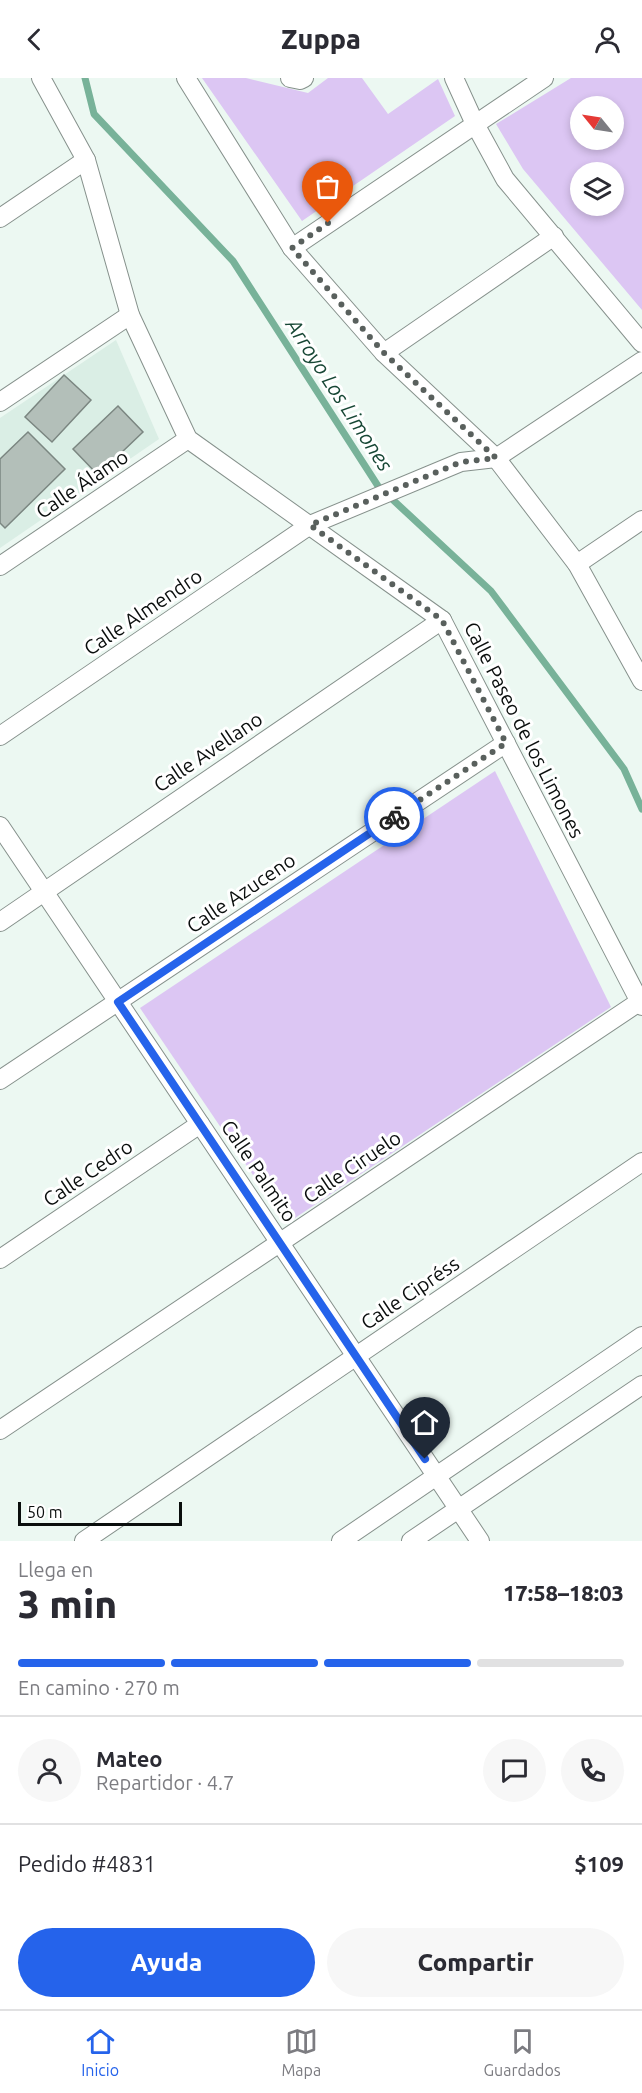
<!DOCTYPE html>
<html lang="es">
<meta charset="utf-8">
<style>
:root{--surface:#fff;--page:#f7f7f7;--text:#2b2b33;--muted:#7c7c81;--line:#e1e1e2;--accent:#2563eb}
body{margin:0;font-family:Ubuntu,sans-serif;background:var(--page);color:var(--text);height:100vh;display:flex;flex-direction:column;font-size:22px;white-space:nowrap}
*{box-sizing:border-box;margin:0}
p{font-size:20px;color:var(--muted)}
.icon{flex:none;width:33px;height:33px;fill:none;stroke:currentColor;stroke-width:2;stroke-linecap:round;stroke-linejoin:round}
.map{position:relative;height:1463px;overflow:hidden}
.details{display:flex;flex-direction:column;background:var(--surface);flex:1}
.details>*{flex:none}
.needle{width:39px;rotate:300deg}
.controls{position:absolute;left:570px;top:18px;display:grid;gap:12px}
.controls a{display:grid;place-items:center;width:54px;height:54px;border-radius:50%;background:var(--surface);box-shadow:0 3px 9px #0003;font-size:30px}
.scale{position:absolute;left:18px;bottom:15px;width:164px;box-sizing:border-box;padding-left:6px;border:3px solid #0a0e0d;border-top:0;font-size:16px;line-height:21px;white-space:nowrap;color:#0a0e0d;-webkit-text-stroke:4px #fff;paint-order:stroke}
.pin{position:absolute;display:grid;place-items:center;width:51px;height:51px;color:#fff;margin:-62px -26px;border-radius:50% 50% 50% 0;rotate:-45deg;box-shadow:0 0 6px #0007}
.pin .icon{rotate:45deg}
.courier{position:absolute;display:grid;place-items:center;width:60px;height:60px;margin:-30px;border:4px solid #2563eb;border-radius:50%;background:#fff;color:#222;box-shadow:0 2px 8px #0007}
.head em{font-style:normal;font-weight:800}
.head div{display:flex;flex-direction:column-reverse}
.head{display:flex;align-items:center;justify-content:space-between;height:102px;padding:0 18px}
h1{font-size:39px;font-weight:800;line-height:45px}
.bar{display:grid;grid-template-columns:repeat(4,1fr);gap:9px 6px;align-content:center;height:72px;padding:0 18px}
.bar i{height:8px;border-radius:4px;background:var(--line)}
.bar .active{background:var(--accent)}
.bar p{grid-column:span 4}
.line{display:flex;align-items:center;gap:15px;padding:0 18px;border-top:2px solid var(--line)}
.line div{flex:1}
.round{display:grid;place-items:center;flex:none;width:63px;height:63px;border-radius:32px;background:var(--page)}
.cta{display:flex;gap:12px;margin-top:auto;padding:12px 18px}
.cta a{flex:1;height:69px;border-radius:36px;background:var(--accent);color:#fff;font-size:24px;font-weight:800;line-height:69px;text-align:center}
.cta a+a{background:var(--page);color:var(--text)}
header{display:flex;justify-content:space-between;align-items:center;height:78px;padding:0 18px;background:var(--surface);font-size:27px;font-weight:800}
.menu{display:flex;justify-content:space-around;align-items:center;height:84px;border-top:2px solid var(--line);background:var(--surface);font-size:16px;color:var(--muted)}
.menu a{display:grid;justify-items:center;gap:3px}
.menu .active{color:var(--accent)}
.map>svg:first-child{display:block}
</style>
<header><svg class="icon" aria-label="back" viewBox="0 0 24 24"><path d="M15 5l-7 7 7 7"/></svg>Zuppa<svg class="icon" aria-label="person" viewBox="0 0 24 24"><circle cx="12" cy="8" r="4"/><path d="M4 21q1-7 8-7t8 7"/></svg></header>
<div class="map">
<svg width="642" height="1463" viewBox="0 0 642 1463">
<rect width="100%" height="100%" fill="#ecf8f2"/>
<path fill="#daeee5" d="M116 262 159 361 0 470V340Z"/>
<g fill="#dcc6f3" fill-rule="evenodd">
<path d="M202 0H246L308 15 328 0H362L388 36 438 1 455 38 302 143Z"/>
<path d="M571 0H642V232L523 91 496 46ZM614 28V62H580V28ZM614 94V128H580V94Z"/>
<path d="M495 693 611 929 286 1146 140 930Z"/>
</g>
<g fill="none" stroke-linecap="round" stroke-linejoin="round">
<path stroke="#78b299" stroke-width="7" d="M85 0 94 36 233 183 378 408 491 513 624 691 642 731"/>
</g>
<g fill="#b3bfb9" stroke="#7b8681" stroke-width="1.5">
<path d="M64 297 91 322 52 364 25 339Z"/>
<path d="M118 328 143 354 98 397 73 371Z"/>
<path d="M28 354 65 391 5 450 0 445V381Z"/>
</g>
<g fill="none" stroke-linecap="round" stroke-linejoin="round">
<g stroke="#86918c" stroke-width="20">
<g id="street">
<path d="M41 0 86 82 130 237 188 361 442 542 642 928"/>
<path d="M186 0 292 170 384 275 496 380 577 486 642 603"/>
<path d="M290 0 300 2 304 0"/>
<path d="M454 0 475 46 505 101 642 265"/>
<path d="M0 140 86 82"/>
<path d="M292 170 544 0"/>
<path d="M384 275 554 158"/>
<path d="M0 324 130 237"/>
<path d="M577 486 642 442"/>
<path d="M0 488 188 361"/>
<path d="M0 658 310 447 461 384 496 380 642 283"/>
<path d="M0 748 480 1463"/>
<path d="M0 844 442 542"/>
<path d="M0 1002 506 665"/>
<path d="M0 1181 200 1046"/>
<path d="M0 1352 639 924"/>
<path d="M84 1463 642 1084"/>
<path d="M341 1463 642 1258"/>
<path d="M411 1463 642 1307"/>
</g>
</g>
<use href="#street" stroke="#fff" stroke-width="18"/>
</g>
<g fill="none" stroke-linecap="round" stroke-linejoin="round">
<path stroke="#59605d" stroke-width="6" stroke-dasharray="0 10.8" d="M328 145 292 170 384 275 496 380 461 384 310 447 442 542 506 665 394 739"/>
<path stroke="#2563eb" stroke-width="8" d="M394 739 118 924 425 1381"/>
</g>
<g text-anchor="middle" stroke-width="6" stroke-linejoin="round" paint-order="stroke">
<g font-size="20" fill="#0a0e0d" stroke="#fff">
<text transform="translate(82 406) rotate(-34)" y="7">Calle Álamo</text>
<text transform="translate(143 534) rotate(-34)" y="7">Calle Almendro</text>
<text transform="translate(524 652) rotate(63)" y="7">Calle Paseo de los Limones</text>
<text transform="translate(208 674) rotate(-34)" y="7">Calle Avellano</text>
<text transform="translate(241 815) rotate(-34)" y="7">Calle Azuceno</text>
<text transform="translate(352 1089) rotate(-34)" y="7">Calle Ciruelo</text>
<text transform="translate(259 1093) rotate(56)" y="7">Calle Palmito</text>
<text transform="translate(88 1095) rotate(-34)" y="7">Calle Cedro</text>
<text transform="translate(410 1215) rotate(-34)" y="7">Calle Cipréss</text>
</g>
<g font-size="21" font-style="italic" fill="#174735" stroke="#fff">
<text transform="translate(339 317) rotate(57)" y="7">Arroyo Los Limones</text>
</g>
</g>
</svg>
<div class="controls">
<a><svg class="needle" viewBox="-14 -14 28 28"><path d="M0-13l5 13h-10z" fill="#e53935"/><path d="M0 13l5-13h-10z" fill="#7c7c81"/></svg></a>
<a><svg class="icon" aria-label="layers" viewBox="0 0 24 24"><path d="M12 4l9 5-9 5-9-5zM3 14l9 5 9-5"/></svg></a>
</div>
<div class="scale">50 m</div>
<div class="pin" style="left:328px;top:145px;background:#ea580c"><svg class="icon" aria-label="bag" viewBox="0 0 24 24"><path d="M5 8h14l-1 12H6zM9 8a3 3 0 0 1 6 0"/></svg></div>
<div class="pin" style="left:425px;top:1381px;background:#1f2937"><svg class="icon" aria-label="home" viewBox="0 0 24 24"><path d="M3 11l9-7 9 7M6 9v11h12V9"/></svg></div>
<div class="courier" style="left:394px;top:739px"><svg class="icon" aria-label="bike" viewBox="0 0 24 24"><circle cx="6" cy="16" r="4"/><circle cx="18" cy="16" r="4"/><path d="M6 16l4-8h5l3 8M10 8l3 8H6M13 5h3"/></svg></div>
</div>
<section class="details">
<div class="head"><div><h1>3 min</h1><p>Llega en</p></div><em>17:58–18:03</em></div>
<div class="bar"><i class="active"></i><i class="active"></i><i class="active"></i><i></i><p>En camino · 270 m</p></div>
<div class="line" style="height:108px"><a class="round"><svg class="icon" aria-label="person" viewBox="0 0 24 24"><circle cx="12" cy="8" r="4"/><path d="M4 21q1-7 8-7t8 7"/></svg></a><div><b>Mateo</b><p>Repartidor · 4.7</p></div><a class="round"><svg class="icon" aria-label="chat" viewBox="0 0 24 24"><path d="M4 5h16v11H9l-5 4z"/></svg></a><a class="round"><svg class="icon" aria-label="phone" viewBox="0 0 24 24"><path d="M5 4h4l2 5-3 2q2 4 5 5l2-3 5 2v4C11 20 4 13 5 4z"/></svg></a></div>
<div class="line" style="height:78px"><div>Pedido #4831</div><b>$109</b></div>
<div class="cta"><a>Ayuda</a><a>Compartir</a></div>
</section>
<nav class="menu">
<a class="active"><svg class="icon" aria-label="home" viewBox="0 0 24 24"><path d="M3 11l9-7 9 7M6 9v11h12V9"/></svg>Inicio</a>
<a><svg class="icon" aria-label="map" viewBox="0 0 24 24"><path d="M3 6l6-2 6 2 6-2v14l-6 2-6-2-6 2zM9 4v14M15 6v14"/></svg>Mapa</a>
<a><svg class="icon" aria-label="saved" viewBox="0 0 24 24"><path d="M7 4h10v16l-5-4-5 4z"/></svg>Guardados</a>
</nav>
